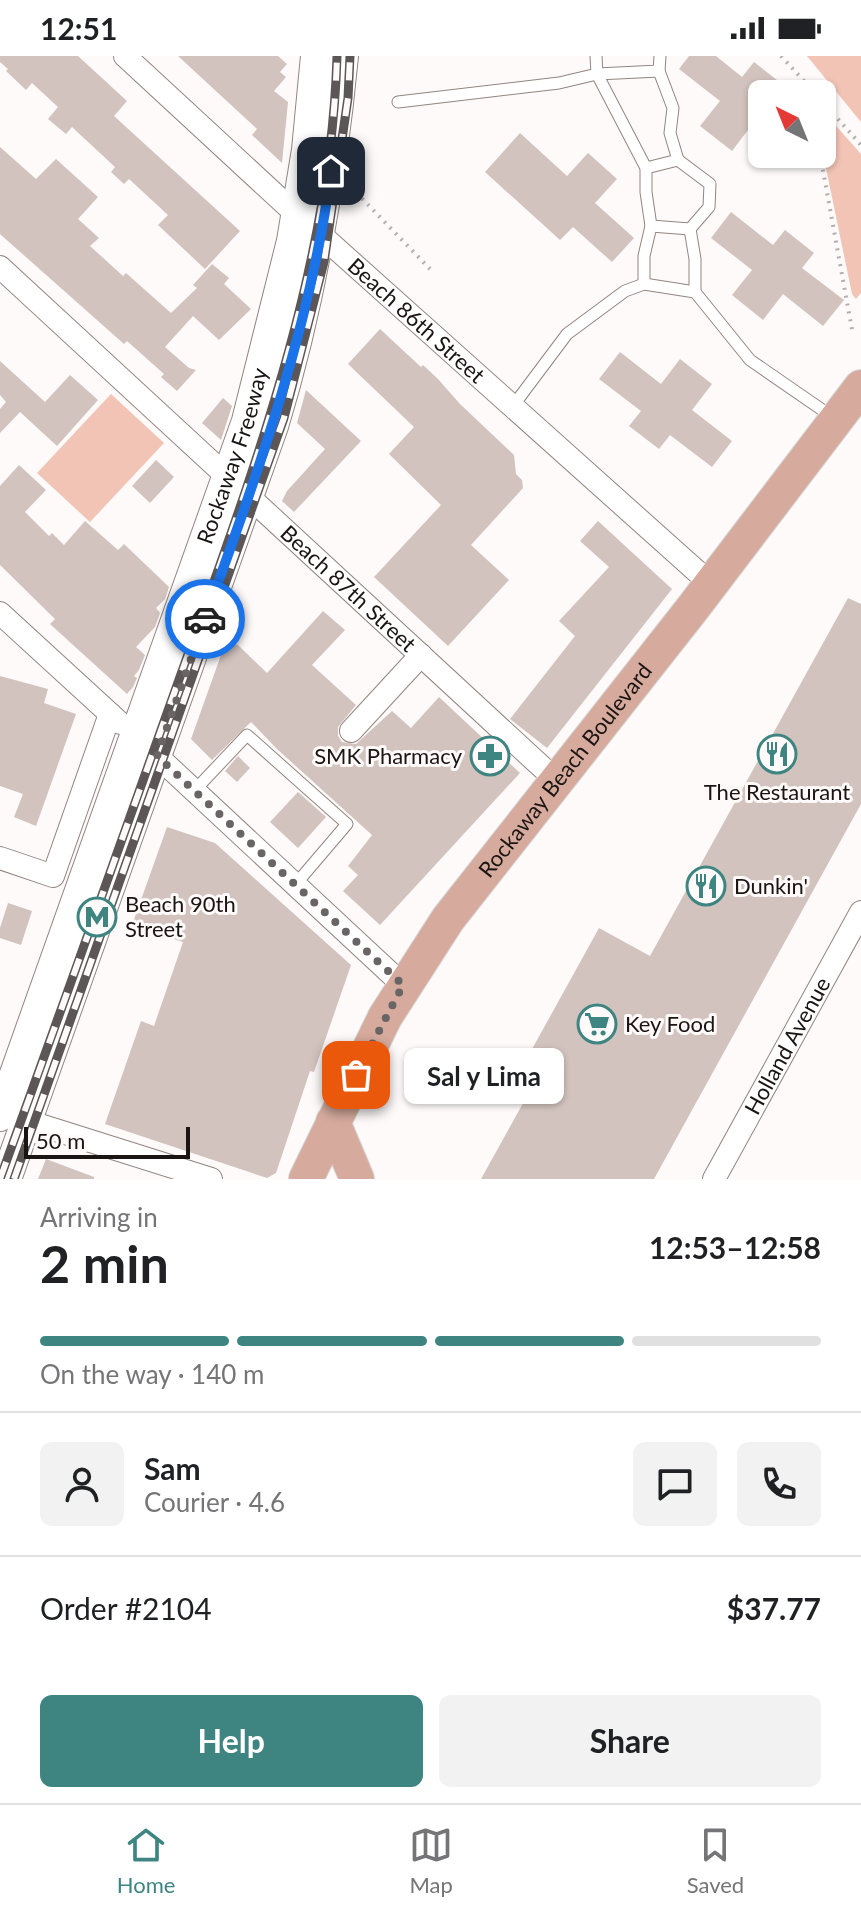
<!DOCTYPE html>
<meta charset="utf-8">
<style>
:root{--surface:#fff;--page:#f2f2f2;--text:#202124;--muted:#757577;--line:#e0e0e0;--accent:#3e8581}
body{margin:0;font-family:Lato,sans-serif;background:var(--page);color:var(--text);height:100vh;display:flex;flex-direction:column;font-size:30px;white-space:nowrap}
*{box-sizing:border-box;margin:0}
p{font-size:26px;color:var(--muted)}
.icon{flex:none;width:44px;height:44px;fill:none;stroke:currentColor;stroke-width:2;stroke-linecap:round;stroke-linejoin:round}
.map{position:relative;height:1123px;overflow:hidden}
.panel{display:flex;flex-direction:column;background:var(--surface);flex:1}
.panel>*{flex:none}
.needle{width:52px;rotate:317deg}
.fabs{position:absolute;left:748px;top:24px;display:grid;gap:16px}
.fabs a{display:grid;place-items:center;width:88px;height:88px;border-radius:12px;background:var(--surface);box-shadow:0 2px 6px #0004;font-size:40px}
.scale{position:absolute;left:24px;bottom:20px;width:166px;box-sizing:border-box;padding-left:8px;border:4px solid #1a1513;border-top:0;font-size:22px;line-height:28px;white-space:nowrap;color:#1a1513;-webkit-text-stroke:6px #fdfaf9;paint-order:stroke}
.pin{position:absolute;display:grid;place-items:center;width:68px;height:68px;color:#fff;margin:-34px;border-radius:16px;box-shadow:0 4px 12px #0006}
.courier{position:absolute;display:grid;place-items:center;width:80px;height:80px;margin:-40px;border:6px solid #1a73e8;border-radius:50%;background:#fff;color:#222;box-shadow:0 2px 10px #0007}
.bubble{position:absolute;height:56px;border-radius:12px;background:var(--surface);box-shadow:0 2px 6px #0004;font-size:26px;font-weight:700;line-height:56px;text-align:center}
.headline em{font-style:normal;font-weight:700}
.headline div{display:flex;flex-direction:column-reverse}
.headline{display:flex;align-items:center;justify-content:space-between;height:136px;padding:0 40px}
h1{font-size:52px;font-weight:700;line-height:60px}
.bar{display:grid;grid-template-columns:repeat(4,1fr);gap:12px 8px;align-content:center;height:96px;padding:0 40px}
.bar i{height:10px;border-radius:6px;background:var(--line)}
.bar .active{background:var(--accent)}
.bar p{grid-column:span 4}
.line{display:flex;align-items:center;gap:20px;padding:0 40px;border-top:2px solid var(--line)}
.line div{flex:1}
.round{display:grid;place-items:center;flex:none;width:84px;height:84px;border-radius:12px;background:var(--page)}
.action{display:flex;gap:16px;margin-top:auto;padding:16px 40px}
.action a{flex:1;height:92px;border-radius:12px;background:var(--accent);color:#fff;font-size:32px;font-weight:700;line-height:92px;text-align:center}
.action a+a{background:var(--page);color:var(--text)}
.status{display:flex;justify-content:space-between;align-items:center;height:56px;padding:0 40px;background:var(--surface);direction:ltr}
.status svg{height:22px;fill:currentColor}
.tab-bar{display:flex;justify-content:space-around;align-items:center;height:112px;border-top:2px solid var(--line);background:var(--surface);font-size:22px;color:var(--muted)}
.tab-bar a{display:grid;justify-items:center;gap:4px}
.tab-bar .active{color:var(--accent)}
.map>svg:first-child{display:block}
</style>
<div class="status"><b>12:51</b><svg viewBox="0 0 49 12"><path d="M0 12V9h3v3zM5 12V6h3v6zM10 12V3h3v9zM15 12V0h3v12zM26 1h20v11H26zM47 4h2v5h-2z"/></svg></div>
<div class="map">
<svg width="861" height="1123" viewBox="0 0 861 1123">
<rect width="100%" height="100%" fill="#fdfaf9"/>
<g fill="#f2c4b5">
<path d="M807 0H861V66Z"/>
<path d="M822 54 861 98V237L856 243 852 238 822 93Z"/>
<path d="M111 338 164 387 90 466 37 417Z"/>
</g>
<g fill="#d2c3be">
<path d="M0 0H78L127 45 114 60 240 175 205 213 158 169 168 159 129 123 124 128 111 116 115 111 72 71 66 78 48 63 58 51 32 27 26 34 6 15 8 13 0 6Z"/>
<path d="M178 0H278L287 8 280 16 286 21 274 35 288 46 282 107 252 79 257 73Z"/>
<path d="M689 0H716L742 21 754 6 782 28 775 38H762V78L751 70 732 95 700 70 720 45 679 13Z"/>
<path d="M520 77 567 120 588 97 617 123 595 147 634 182 612 206 573 171 560 184 485 116Z"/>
<path d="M0 91 36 123 56 103 98 141 78 163 99 182 90 190 123 220 126 217 171 257 197 232 193 229 212 208 229 222 224 228 251 253 219 284 193 260 165 291 189 312 196 314 177 335 161 321 164 318 127 285 124 288 0 178Z"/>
<path d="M731 156 773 189 785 174 814 197 802 212 844 244 823 270 783 238 763 264 732 239 752 214 711 182Z"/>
<path d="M380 273 421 311 423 309 438 323 460 348 514 399 516 418 522 424 523 432 471 489 509 524 448 590 374 521 441 449 389 398 414 371 348 308Z"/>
<path d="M620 296 661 328 680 303 712 328 692 354 732 385 712 411 670 379 659 393 629 370 641 355 599 323Z"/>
<path d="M0 305 45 346 70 319 98 344 57 390 20 356 0 377V353L6 346 0 339Z"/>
<path d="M306 334 361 385 294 456 282 445 287 435 325 393 297 367Z"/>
<path d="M223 342 232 350 221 384 202 367Z"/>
<path d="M156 404 174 421 150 447 132 430Z"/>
<path d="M19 409 46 434 25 456 49 480 52 477 64 489 85 465 118 494 124 488 169 531 165 543 156 552 160 557 155 571 136 591 145 599 139 614 134 620 137 622 133 631 127 638 50 568 55 563 0 509V430Z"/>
<path d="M598 465 672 533 547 692 510 663 575 580 559 565 609 511 580 485Z"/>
<path d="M848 542 861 548V748L654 1123H481L542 1013 526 1004 599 872 650 900Z"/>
<path d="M323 555 345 574 312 609 356 649 338 671V680L342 686 356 688 392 655 411 672 439 641 520 717 380 869 343 835 358 819 348 810 372 779 277 693 251 666 212 704 191 683 226 585 238 589 267 617Z"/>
<path d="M0 620 48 633 44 647 76 658 36 770 14 761 23 738 0 730Z"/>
<path d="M238 700 250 712 237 726 225 715Z"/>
<path d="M298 736 326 761 298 792 270 766Z"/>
<path d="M167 771 215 787 351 909 314 1016 310 1015 276 1117 267 1122 105 1068 141 965 154 970 183 886 132 869Z"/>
<path d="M8 847 32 855 21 889 0 882V872Z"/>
<path d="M46 1103 94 1121V1123H38Z"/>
</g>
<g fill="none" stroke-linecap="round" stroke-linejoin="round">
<g stroke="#938580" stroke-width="13">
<g id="lane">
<path d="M596 0 597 18 659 15 660 0"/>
<path d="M659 15 673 52 670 77 678 104"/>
<path d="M398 46 559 27 597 18 646 112V136L651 170 644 200V228"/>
<path d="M646 112 678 104 710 128 709 151 690 173 651 170"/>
<path d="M690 173 695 203V236"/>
<path d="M513 350 567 278 625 235 644 228 695 236 750 304 834 362"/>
<path d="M194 735 247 679 347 768 295 829"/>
</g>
</g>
<g stroke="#938580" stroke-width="24">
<g id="street">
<path d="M125 0 296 158"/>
<path id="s1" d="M321 179 711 528"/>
<path id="s2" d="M0 211 557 725"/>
<path d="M0 557 120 667"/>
<path d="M351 675 421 599"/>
<path d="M157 700 403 929"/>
<path d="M0 802 53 820 110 658"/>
<path d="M27 1065 211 1123"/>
<path id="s3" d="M714 1123 861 856"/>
</g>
</g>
<g stroke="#938580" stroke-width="32">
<g id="secondary">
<path id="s4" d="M0 1060 247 365 292 185 307 94 316 0"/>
<path d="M6 1123 273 370C310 249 331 126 343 0"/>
</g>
</g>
<g stroke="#d6d5d5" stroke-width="36">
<g id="primary">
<path d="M333 1066 357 1123"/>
<path id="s5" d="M306 1123 385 961 448 863 692 553 861 331"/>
</g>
</g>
<g stroke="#b3b0ae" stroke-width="4" stroke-dasharray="2 6" stroke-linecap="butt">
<path d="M781 0 816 38"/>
<path d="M822 45 861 89"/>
<path d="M820 98 853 279"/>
<path d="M351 131 430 213"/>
</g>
<use href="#lane" stroke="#fff" stroke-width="11"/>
<use href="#street" stroke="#fff" stroke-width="22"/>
<use href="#secondary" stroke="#fff" stroke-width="30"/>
<use href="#primary" stroke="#d6ab9d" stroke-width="34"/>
<g stroke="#5c5756" stroke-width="9">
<g id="rail">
<path d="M0 1123C61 955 121 786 181 618 252 419 331 213 337 0"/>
<path d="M14 1123 284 362 324 206 348 42 350 0"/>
</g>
</g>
<use href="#rail" stroke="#fdfaf9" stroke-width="6" stroke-dasharray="18" stroke-linecap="butt"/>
</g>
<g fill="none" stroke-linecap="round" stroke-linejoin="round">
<path stroke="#696564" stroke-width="8" stroke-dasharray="0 14.4" d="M205 563 157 700 403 929 356 1019"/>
<path stroke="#1a73e8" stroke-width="10" d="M205 563C258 416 311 270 331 115"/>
</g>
<defs>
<g id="restaurant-ring" transform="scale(2)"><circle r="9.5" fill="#fdfaf9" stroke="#3e8581" stroke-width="1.5"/><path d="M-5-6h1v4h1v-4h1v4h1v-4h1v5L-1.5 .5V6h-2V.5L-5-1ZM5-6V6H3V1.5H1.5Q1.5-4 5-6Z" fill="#3e8581"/></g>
<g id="pharmacy-ring" transform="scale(2)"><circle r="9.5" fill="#fdfaf9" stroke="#3e8581" stroke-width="1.5"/><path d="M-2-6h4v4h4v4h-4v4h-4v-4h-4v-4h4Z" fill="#3e8581"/></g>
<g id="metro-ring" transform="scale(2)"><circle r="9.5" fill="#fdfaf9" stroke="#3e8581" stroke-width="1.5"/><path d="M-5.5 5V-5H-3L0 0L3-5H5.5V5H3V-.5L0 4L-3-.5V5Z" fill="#3e8581"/></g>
<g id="supermarket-ring" transform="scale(2)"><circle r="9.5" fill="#fdfaf9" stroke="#3e8581" stroke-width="1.5"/><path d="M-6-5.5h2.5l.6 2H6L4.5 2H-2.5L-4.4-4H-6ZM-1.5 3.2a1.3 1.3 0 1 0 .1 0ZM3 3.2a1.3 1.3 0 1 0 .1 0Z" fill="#3e8581"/></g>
</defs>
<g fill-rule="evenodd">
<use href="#restaurant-ring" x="777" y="698"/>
<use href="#pharmacy-ring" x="490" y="700"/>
<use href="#restaurant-ring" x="706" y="830"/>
<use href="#metro-ring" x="97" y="861"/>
<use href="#supermarket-ring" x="597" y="968"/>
</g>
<g text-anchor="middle" stroke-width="6" stroke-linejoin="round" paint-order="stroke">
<g font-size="22" fill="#1a1513" stroke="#fdfaf9">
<text dy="8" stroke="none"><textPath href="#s1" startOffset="128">Beach 86th Street</textPath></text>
<text dy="8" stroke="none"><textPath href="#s4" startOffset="700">Rockaway Freeway</textPath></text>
<text dy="8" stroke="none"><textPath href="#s2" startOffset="474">Beach 87th Street</textPath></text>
<text dy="8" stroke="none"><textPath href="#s5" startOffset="486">Rockaway Beach Boulevard</textPath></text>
<text dy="8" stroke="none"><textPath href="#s3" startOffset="152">Holland Avenue</textPath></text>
</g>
<g font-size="22" fill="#1a1513" stroke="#fdfaf9" text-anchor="start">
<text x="462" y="708" text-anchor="end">SMK Pharmacy</text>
<text x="777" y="744" text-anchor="middle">The Restaurant</text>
<text x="734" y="838">Dunkin'</text>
<text x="125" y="856">Beach 90th<tspan x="125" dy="25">Street</tspan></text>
<text x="625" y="976">Key Food</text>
</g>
</g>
</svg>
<div class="fabs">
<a><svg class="needle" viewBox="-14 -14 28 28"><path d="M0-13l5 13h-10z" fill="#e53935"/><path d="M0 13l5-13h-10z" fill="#757577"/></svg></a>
</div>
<div class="scale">50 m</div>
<div class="pin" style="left:356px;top:1019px;background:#ea580c"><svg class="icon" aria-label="bag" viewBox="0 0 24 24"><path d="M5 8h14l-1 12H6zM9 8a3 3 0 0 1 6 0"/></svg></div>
<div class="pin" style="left:331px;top:115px;background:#1f2937"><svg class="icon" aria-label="home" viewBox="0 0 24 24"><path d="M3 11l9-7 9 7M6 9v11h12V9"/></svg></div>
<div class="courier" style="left:205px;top:563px"><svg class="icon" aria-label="car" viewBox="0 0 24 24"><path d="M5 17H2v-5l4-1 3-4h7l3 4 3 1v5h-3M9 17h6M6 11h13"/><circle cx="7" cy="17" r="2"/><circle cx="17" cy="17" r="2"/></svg></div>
<div class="bubble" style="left:404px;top:992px;width:160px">Sal y Lima</div>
</div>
<section class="panel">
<div class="headline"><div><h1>2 min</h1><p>Arriving in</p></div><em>12:53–12:58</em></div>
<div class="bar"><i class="active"></i><i class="active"></i><i class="active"></i><i></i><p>On the way · 140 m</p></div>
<div class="line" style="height:144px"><a class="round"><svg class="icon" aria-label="person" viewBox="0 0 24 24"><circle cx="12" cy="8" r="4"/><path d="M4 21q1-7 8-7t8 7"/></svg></a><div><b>Sam</b><p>Courier · 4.6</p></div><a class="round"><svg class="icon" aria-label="chat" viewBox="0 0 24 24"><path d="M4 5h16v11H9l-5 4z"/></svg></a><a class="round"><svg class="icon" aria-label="phone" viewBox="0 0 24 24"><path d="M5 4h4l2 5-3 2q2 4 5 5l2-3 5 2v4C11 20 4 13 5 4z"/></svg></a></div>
<div class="line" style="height:104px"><div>Order #2104</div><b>$37.77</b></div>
<div class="action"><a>Help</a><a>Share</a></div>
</section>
<nav class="tab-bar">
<a class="active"><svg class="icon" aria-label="home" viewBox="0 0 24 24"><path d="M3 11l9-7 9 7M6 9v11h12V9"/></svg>Home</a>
<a><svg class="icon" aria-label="map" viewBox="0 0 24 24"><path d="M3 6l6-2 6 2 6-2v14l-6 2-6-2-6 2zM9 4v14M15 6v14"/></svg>Map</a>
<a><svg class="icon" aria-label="saved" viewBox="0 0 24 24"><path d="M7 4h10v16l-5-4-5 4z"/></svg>Saved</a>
</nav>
